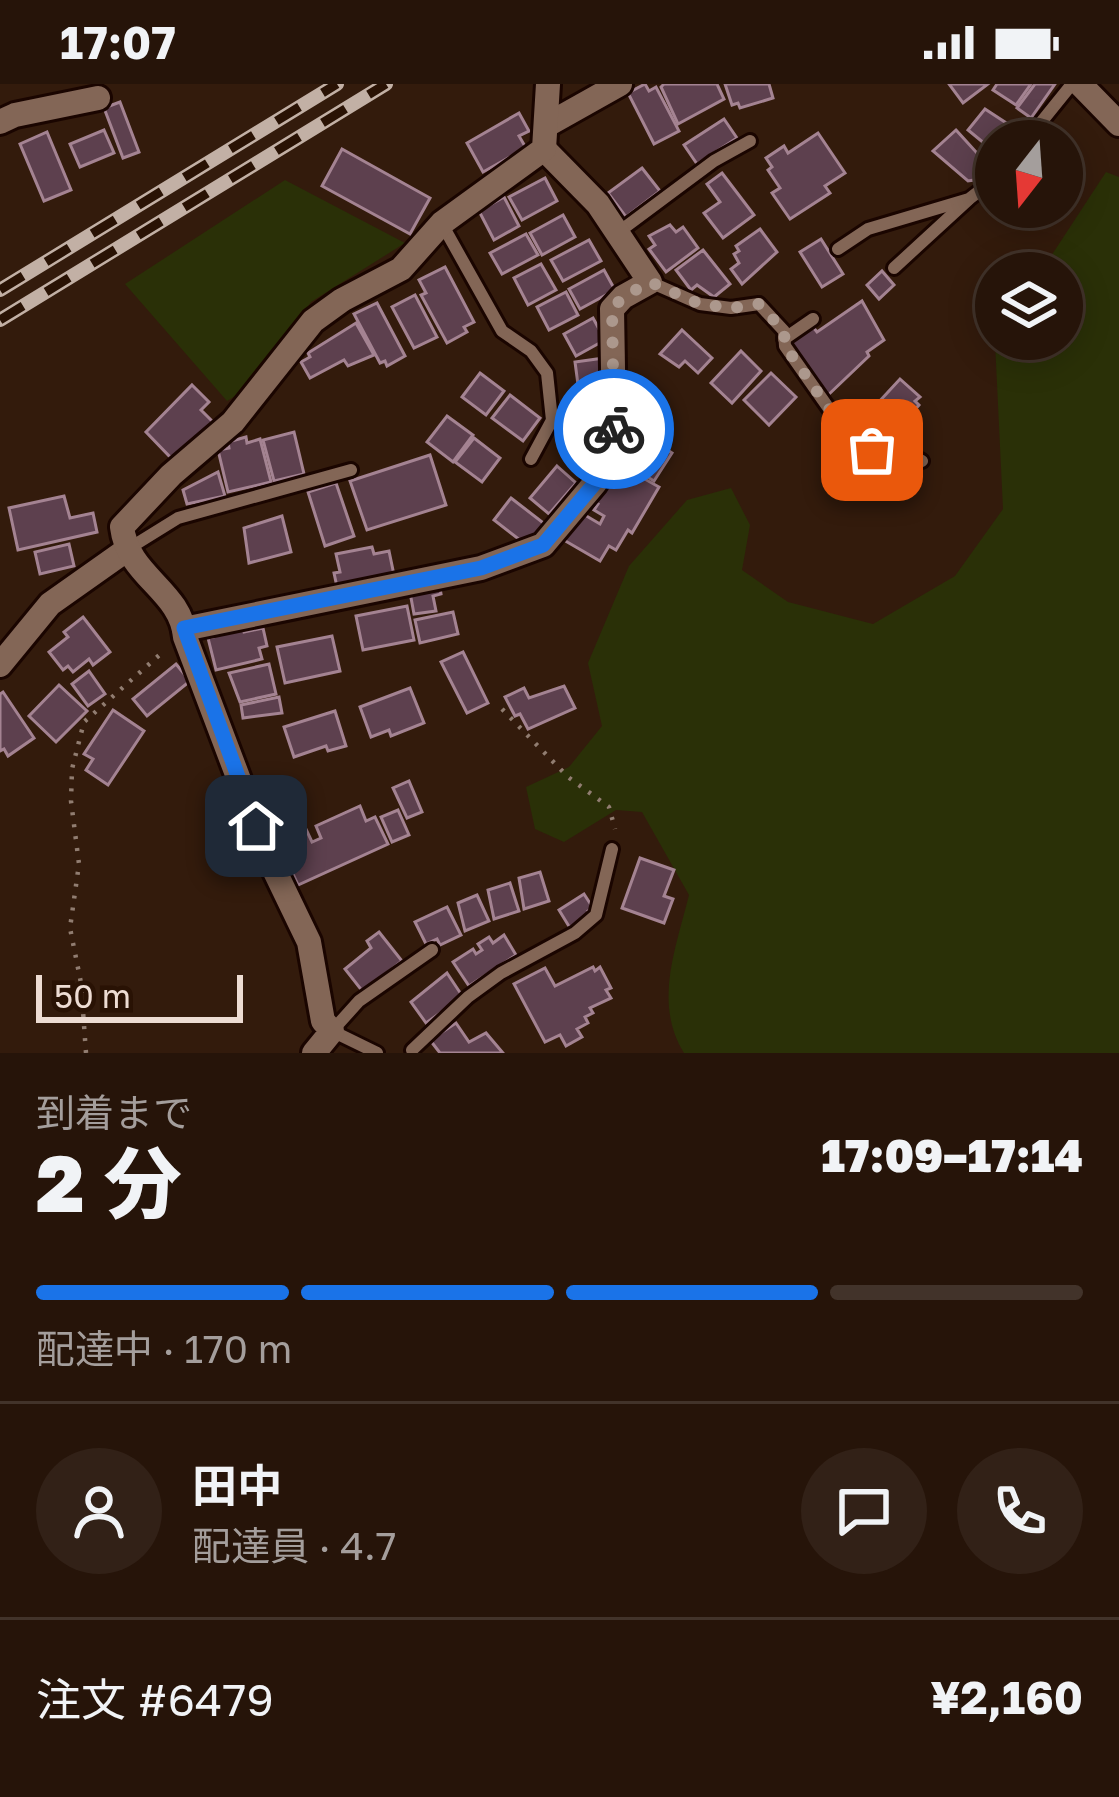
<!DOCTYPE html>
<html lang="ja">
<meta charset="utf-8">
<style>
:root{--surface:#261409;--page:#322117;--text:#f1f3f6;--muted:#a49e9c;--line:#42332a;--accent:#1a73e8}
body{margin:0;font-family:"Golos Text","Noto Sans JP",sans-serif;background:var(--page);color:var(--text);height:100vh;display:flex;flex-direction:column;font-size:45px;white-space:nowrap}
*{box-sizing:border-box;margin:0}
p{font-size:39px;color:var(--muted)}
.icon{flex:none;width:66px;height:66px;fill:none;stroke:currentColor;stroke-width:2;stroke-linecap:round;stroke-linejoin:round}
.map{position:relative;height:969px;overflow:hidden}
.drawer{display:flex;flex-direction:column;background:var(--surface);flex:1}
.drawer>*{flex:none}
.needle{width:78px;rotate:197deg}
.buttons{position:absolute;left:975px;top:36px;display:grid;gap:24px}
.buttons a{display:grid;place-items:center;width:108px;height:108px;border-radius:50%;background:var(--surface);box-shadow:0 6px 30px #0003,0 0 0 3px var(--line);font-size:60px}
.scale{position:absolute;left:36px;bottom:30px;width:207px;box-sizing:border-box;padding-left:12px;border:6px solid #eddcd3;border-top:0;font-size:33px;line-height:42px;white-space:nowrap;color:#eddcd3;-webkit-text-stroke:9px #291204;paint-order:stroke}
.pin{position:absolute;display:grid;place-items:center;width:102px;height:102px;color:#fff;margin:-51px;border-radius:24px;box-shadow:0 6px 18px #0006}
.courier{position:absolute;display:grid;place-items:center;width:120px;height:120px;margin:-60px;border:9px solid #1a73e8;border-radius:50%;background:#fff;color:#222;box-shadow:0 3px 15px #0007}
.head em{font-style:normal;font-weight:800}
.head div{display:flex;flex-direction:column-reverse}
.head{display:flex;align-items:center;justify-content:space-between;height:204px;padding:0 36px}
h1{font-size:78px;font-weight:800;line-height:90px}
.bar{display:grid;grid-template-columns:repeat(4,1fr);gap:18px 12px;align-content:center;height:144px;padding:0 36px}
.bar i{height:15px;border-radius:9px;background:var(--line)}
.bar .selected{background:var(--accent)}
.bar p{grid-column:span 4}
.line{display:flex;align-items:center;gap:30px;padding:0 36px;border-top:3px solid var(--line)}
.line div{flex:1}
.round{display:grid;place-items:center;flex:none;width:126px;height:126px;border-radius:63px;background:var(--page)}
.status{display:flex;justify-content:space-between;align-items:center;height:84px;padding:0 60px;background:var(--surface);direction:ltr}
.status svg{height:33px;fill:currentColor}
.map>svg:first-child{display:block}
</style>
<div class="status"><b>17:07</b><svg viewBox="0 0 49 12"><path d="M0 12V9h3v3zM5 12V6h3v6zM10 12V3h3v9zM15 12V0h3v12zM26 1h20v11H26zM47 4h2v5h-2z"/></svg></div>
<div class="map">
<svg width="1119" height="969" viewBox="0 0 1119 969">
<rect width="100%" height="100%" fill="#331b0c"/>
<g fill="#2a3007">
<path d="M1106 88 1119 93V969H684C653 919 676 864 689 811L642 728 616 726 564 758 535 745 526 703 569 683 602 642 588 579 629 482 687 416 731 404 750 441 742 486 788 518 873 540 955 492 1003 425 995 258 1062 255V189H1040Z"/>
<path d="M285 96 405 159 311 218 270 279 247 305 227 317 125 200Z"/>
</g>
<g fill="#5d404e" stroke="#a48392" stroke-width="3">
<path d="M645 0 649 7 656 3 679 47 654 60 628 9Z"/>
<path d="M664 0H717L724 15 678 40 661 3Z"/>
<path d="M725 0H769L773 14 740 24 738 19 732 21Z"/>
<path d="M949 0H988L963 19Z"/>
<path d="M997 0H1031L1016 21 993 6Z"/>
<path d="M1035 0H1055L1031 34 1017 24Z"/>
<path d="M120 18 139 68 123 74 104 24Z"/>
<path d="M985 25 1017 46 1008 57H996V69L968 46Z"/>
<path d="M519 29 529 47 519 52 526 64 483 88 467 59Z"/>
<path d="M724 35 737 54 697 80 684 61Z"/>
<path d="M104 46 114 69 80 83 70 60Z"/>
<path d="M956 46 987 80 974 96 968 97 933 67Z"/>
<path d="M47 48 71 106 44 117 20 60Z"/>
<path d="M818 49 845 89 825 102 830 109 790 135 772 109 780 104 768 86 772 83 766 74 784 62 788 69Z"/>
<path d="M342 65 430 114 410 150 322 102Z"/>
<path d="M642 84 660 107 626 133 608 109Z"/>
<path d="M722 89 754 131 723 154 704 129 720 118 707 100Z"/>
<path d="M545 94 557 117 522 136 509 113Z"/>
<path d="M504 113 519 142 494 156 479 127Z"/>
<path d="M563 131 575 153 542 171 530 149Z"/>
<path d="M670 141 676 148 683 143 698 164 666 188 649 165 655 161 649 152Z"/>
<path d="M760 145 777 168 742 200 731 185 739 179 734 170 739 167 736 162Z"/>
<path d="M526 150 538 171 502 190 490 169Z"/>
<path d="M821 155 843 190 822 203 800 168Z"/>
<path d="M589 156 601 177 563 197 551 176Z"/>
<path d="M703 166 730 200 714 213 697 201 691 206 676 186Z"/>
<path d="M541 180 556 206 528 221 514 194Z"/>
<path d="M445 183 474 238 464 243 467 248 447 259 421 211 426 209 419 196Z"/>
<path d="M604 186 615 206 580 225 569 205Z"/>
<path d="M882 187 894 201 879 215 867 201Z"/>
<path d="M566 208 578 231 549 246 537 223Z"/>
<path d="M415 211 437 253 414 264 392 223Z"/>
<path d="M862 217 884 256 867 268 869 272 826 313 790 258 813 243 817 248Z"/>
<path d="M377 219 405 272 387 282 385 277 380 279 354 230Z"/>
<path d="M593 234 605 256 576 272 564 250Z"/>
<path d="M356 239 374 271 348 282 344 276 310 294 301 278 310 273 308 269Z"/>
<path d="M682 246 712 274 698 289 685 277 679 283 660 270Z"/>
<path d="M741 267 761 287 732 319 711 299Z"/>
<path d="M604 274 608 304 579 308 575 278Z"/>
<path d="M480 289 504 307 486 331 462 313Z"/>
<path d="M771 289 796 313 769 341 744 316Z"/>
<path d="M900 295 920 313 915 317 919 321 893 350 887 343 877 350 864 339 865 333Z"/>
<path d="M192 301 209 318 201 326 213 338 174 377 146 348Z"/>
<path d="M510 311 540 334 523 357 492 334Z"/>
<path d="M579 312H609L608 348 579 347Z"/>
<path d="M447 332 473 351 453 378 427 358Z"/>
<path d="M294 348 304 390 274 397 263 356Z"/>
<path d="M246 353 247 359 260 355 271 398 228 408 218 366 229 364 228 358Z"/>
<path d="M474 354 500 374 482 398 455 378Z"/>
<path d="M652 356 672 369 654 397 630 382Z"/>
<path d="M430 371 446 421 367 446 350 397Z"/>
<path d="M557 382 576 399 549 430 530 414Z"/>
<path d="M617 384 623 388 625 384 659 403 632 449 628 446 616 466 609 462 600 477 562 455 578 427 600 440 604 432 594 426 598 420 593 417Z"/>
<path d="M218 388 225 412 187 420 183 406Z"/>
<path d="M336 399 354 452 325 462 308 408Z"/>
<path d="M64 412 70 434 93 429 97 448 18 466 9 424Z"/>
<path d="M511 414 546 441 529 463 494 436Z"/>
<path d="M282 432 291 468 249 479 244 444Z"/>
<path d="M69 460 74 482 40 490 35 468Z"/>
<path d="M372 463 374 470 389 467 394 491 337 503 334 489 340 488 336 470Z"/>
<path d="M439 497 441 510 433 512 436 527 414 530 409 503Z"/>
<path d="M407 522 414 556 363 566 356 532Z"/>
<path d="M453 528 458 550 420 559 415 536Z"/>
<path d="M83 533 110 568 93 581 89 575 73 588 68 582 63 586 49 568 68 553 64 548Z"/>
<path d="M242 541 244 548 263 544 267 562 259 564 262 575 216 586 208 554 213 553 212 548Z"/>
<path d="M332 552 340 587 285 599 277 563Z"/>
<path d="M463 568 488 619 467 629 441 578Z"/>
<path d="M176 580 190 597 147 632 133 615Z"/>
<path d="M269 580 276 610 240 618 229 589Z"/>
<path d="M89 587 105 610 88 622 72 600Z"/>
<path d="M59 601 87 627 56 658 29 632Z"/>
<path d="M564 602 575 624 528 645 520 630 515 632 505 613 524 604 529 614Z"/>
<path d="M410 604 424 639 391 652 389 646 371 653 360 623Z"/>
<path d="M3 608 34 654 8 672 4 665 0 667V610Z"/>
<path d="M279 613 282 629 243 634 241 621Z"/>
<path d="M113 626 144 647 108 701 86 686 93 675 84 670Z"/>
<path d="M335 627 346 662 328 667 326 662 294 673 284 643Z"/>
<path d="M409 697 422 728 407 734 393 704Z"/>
<path d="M360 722 366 737 375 733 388 760 298 801 269 738 297 726 312 758 321 754 316 742Z"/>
<path d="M398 726 409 751 392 758 381 733Z"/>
<path d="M640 774 674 786 664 812 673 815 664 839 622 824Z"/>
<path d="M540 788 549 817 524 825 519 794Z"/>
<path d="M510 799 519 827 494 835 488 806Z"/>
<path d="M584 810 593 824 588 827 590 831 570 844 559 826Z"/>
<path d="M477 811 489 837 465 847 458 819Z"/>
<path d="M447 823 461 851 440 861 437 855 426 860 415 838Z"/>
<path d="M379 848 402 877 363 908 345 885 371 864 367 857Z"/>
<path d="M504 851 516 871 469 902 453 878 473 865 476 870 482 866 478 860 489 853 493 859Z"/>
<path d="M593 883 595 887 600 883 611 904 606 906 611 914 590 924 593 929 585 933 588 939 577 945 582 953 566 962 560 951 545 958 514 900 545 884 555 902Z"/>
<path d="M447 889 463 913 426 939 411 918Z"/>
<path d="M456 939 469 958 486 949 503 969H440L430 956Z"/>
</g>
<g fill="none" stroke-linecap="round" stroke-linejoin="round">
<g stroke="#1a0500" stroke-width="18">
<g id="service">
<path d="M1026 57 1072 0"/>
<path d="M442 140 502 247 531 267 547 289 552 336 531 375"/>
<path d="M620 147 714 77 750 57"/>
<path d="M838 165 868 145 969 115 996 94"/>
<path d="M894 184 968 116"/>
<path d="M650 198 700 220 731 224 759 220 784 247 785 262 832 329 872 366 896 363 922 377"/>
<path d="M784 255 813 235"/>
<path d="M128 465 178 434 351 386"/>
<path d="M412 966 468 913 501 889 575 849 596 831 612 765"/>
<path d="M377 969 332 947 359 917 432 866"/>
</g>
</g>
<g stroke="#1a0500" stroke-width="30">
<g id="minor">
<path d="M1080 0 1119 40"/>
<path d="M0 38 15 31 98 14"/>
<path d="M547 41 620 0"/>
<path d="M184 545 481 484 543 461 595 399 614 344 612 225 623 213 650 198 598 120 544 65"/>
<path d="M0 581 50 520 125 467"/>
<path d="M314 969 332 947 323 937 309 858 269 775 185 553C181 506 128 493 122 443L171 391 233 338 313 237 342 216 401 185 442 139 544 65 548 0"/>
</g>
</g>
<g stroke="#917d71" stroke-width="4.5" stroke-dasharray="3 9" stroke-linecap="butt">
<path d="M502 625 568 693 609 723 615 745"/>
<path d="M86 969 81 899 70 844 79 780 71 717 72 685 84 638 165 566"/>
</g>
<use href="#service" stroke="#836656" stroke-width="12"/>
<use href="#minor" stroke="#836656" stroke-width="24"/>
<g stroke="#c2b0a5" stroke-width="14">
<g id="rail">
<path d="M0 206 337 0"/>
<path d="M0 236 386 0"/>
</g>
</g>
<use href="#rail" stroke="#291204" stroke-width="9" stroke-dasharray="27" stroke-linecap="butt"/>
</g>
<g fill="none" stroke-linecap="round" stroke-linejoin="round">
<path stroke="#ac988d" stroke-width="12" stroke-dasharray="0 21.6" d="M614 345 612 225 623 213 650 198 700 220 731 224 759 220 784 247 785 262 832 329 872 366"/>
<path stroke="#1a73e8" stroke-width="15" d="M256 742 184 544 481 484 543 461 595 399 614 345"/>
</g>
</svg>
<div class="buttons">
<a><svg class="needle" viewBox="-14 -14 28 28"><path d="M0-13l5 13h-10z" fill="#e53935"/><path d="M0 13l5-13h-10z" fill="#a49e9c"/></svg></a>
<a><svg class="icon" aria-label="layers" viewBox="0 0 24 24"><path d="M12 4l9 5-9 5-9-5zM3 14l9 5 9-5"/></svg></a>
</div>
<div class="scale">50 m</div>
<div class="pin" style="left:872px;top:366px;background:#ea580c"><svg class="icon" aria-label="bag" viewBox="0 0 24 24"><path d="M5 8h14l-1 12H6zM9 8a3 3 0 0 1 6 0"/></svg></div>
<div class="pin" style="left:256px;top:742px;background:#1f2937"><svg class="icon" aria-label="home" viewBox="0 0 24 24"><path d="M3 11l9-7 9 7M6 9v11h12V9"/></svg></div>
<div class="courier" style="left:614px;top:345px"><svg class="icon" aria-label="bike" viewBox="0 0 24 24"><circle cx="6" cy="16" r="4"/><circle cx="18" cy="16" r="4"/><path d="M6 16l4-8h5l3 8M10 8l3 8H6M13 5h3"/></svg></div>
</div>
<section class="drawer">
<div class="head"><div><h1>2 分</h1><p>到着まで</p></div><em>17:09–17:14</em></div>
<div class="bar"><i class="selected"></i><i class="selected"></i><i class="selected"></i><i></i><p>配達中 · 170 m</p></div>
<div class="line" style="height:216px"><a class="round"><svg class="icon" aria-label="person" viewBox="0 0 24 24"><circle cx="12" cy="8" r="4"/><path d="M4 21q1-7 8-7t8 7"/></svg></a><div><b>田中</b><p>配達員 · 4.7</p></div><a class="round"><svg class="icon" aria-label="chat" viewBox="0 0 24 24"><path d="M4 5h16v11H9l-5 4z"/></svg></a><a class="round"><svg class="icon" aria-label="phone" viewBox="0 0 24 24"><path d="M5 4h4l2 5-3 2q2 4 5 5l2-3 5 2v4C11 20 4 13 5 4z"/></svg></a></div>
<div class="line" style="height:156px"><div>注文 #6479</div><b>¥2,160</b></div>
</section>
